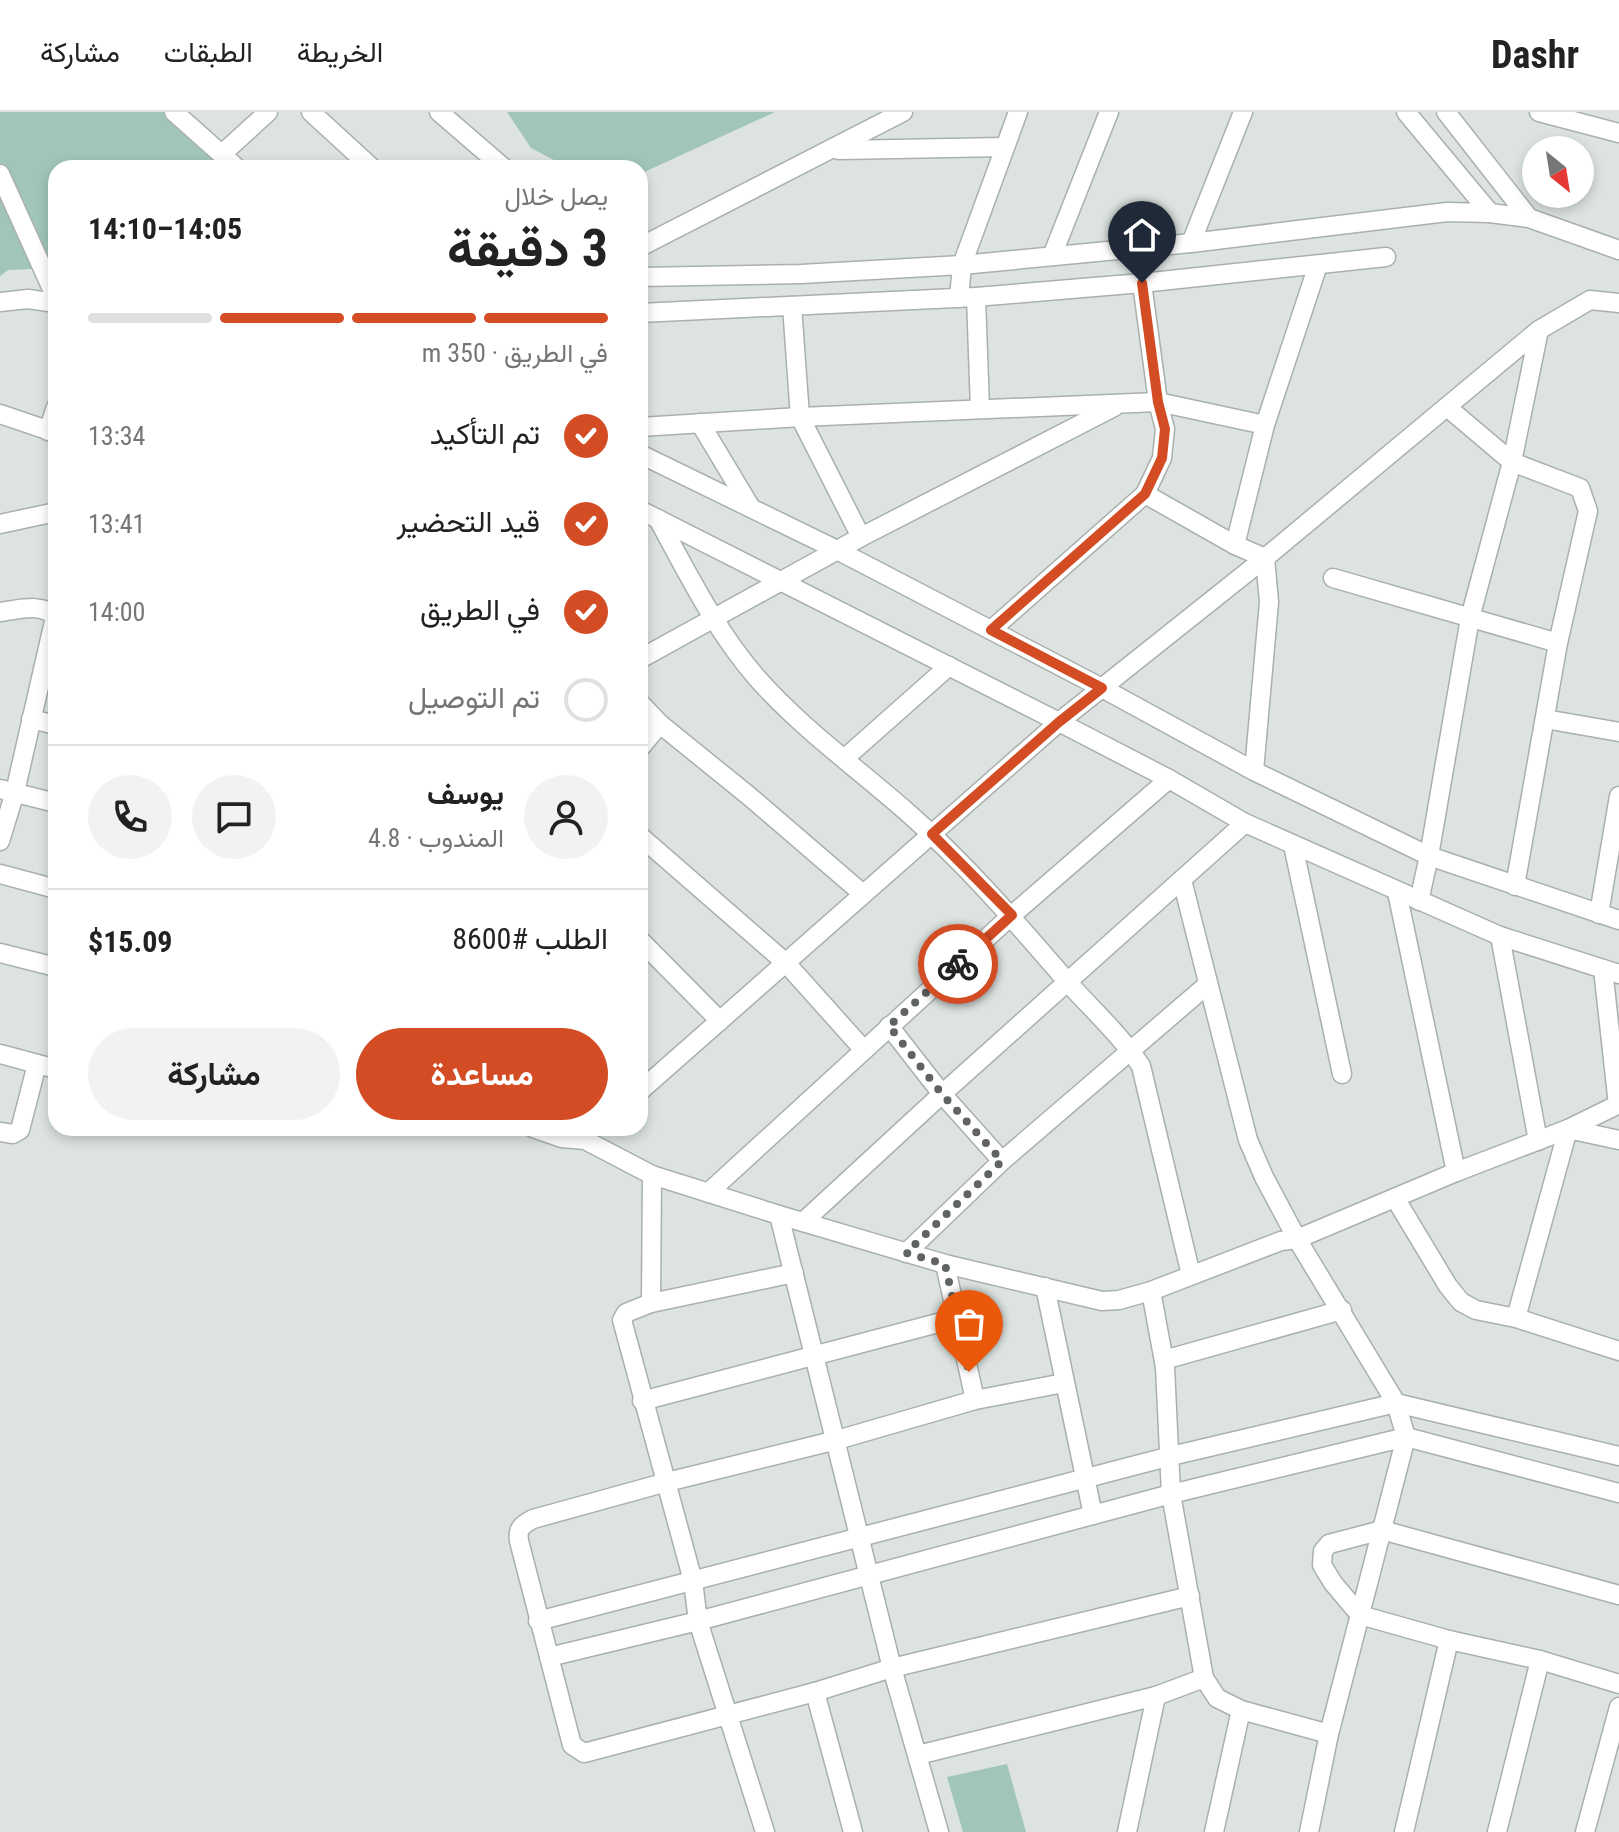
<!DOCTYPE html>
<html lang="ar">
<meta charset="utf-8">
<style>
:root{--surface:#fff;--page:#f2f2f2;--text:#222;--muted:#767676;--line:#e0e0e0;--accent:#d44c23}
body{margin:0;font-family:"Roboto Condensed",Vazirmatn,sans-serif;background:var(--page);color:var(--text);direction:rtl;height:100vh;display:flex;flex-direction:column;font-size:30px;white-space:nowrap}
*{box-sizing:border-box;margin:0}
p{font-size:26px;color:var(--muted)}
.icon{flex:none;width:44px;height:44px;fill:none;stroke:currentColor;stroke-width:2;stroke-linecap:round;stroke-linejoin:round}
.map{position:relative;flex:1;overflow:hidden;direction:ltr}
.panel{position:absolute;left:48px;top:48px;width:600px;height:976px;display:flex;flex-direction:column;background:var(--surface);border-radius:24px;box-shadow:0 4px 12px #0003;direction:rtl}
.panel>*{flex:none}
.needle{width:52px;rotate:150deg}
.buttons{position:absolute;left:1522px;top:24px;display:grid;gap:16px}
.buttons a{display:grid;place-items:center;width:72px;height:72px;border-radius:50%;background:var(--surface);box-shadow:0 4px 12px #0003;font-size:40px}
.pin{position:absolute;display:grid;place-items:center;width:68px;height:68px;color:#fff;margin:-82px -34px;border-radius:50% 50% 50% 0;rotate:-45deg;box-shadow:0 0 8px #0007}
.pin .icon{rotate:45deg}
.courier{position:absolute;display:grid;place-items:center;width:80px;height:80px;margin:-40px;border:6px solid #d44c23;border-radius:50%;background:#fff;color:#222;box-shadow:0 2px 10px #0007}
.head em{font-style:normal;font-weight:700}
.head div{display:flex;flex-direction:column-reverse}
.head{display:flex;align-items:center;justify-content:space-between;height:136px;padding:0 40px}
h1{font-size:52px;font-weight:700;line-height:60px}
.bar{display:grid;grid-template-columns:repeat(4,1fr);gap:12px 8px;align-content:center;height:96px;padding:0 40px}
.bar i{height:10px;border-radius:6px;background:var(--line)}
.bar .selected{background:var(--accent)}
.bar p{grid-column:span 4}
.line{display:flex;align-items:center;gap:20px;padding:0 40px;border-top:2px solid var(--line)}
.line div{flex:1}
.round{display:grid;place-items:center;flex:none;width:84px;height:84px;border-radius:42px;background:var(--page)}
ol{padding:0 40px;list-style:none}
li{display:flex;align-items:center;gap:24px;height:88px}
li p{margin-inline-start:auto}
li .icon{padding:8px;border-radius:50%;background:var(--accent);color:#fff;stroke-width:4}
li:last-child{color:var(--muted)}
li i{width:44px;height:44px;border:4px solid var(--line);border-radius:50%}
.button{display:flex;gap:16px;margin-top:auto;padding:16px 40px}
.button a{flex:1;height:92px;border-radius:48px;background:var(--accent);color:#fff;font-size:32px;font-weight:700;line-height:92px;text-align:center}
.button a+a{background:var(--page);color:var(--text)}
header{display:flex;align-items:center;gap:48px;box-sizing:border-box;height:112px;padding:0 40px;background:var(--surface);border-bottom:2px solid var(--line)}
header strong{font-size:38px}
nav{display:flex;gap:44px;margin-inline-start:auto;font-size:28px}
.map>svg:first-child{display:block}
</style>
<header>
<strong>Dashr</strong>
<nav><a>الخريطة</a><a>الطبقات</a><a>مشاركة</a></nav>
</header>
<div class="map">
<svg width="1619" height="1720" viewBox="0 0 1619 1720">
<rect width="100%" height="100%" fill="#dce3e0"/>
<g fill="#a1c5b9">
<path d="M0 0H184L238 56H56V156L8 158 0 164Z"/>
<path d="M507 0H775L640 62V56H569L531 36Z"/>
<path d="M1007 1652 1026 1720H963L947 1665Z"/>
</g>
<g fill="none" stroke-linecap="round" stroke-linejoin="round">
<g stroke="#a9b0ad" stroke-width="21">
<g id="minor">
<path d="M174 0 237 56"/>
<path d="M311 0 372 56"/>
<path d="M439 0 504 56"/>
<path d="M1406 0 1490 101"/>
<path d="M1446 0 1529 106"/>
<path d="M1539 0 1619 21"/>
<path d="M839 38 1004 35"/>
<path d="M222 42 268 0"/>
<path d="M0 62 56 186"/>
<path d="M1191 131 1243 0"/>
<path d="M640 135 903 0"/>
<path d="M1052 144 1109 0"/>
<path d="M640 165 801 162 962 153 1191 131 1447 100 1490 101 1529 106 1619 138"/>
<path d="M976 185 980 297"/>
<path d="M959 186 962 153 1018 0"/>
<path d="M0 190 28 187 56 191"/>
<path d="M792 194 800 305 861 425"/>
<path d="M640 201 976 185 1142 171 1386 145"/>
<path d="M1447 295 1512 350 1580 376 1588 399 1558 531 1515 774"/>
<path d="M0 302 56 321"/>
<path d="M700 311 751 396"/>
<path d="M640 315 800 305 1158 290 1265 313"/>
<path d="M48 319 56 295"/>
<path d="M640 342 837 438 1102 576 1254 659 1429 744 1619 808"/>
<path d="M1145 382 1235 433 1265 446 1269 490 1254 659"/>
<path d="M640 398 1059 610 1169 667 1245 711 1500 824 1619 862"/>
<path d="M658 407C688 462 716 519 757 566 801 616 857 656 907 700 965 751 1015 809 1065 867 1090 896 1120 922 1141 954L1191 1163"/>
<path d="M0 412 56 400"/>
<path d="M1235 433 1265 313 1318 153"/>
<path d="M1333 466 1558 531"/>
<path d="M0 500C18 498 43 490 55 505L15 680 0 729"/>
<path d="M991 518 1145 382 1162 346 1165 317 1158 290 1142 171"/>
<path d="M640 547 861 425 1114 295"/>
<path d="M640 591 660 612 749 684 863 782"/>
<path d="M31 607 56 613"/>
<path d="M1545 607 1619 620"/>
<path d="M640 636 660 612"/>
<path d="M845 646 949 554"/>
<path d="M0 677 56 691"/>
<path d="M640 724 786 851 863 937"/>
<path d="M1293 733 1342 962"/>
<path d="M0 762 56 777"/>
<path d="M1182 768 1248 1028 1264 1065 1297 1127 1396 1291 1406 1325 1329 1622 1309 1720"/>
<path d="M1397 780 1456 1060"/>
<path d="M1419 789 1429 744 1470 506 1512 350 1539 218"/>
<path d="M1599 802 1619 684"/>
<path d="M1500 824 1538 1029"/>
<path d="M640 828 720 909"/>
<path d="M0 841 56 855"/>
<path d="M1603 857 1618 993"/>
<path d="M889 914 942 982 1002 1049"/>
<path d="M0 942 56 957"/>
<path d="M640 979 1059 610 1265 446 1539 218 1590 188 1619 191"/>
<path d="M533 1016 562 1026 585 1028 652 1063 779 1103 945 1152 1102 1189 1119 1188 1151 1179 1281 1129 1297 1127 1456 1060 1568 1017 1619 992"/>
<path d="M0 1020 13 1022 20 1018 37 952"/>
<path d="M708 1081 1012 803 1169 667"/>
<path d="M1395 1086 1448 1174 1461 1190 1476 1198 1516 1206 1619 1239"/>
<path d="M779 1103 892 1556 939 1720"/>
<path d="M803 1110 942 982 1245 711"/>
<path d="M906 1141 1002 1049 1207 873"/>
<path d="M945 1152 975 1288"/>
<path d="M1045 1175 1093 1403"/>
<path d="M1151 1179 1165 1255 1171 1382 1204 1566 1217 1586 1241 1598 1329 1622"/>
<path d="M651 1191 652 1063"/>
<path d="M1516 1206 1568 1017 1619 1028"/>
<path d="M1164 1248 1342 1198"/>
<path d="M1064 1271 975 1288 837 1328 667 1370 533 1407C522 1413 517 1416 519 1429L572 1633 584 1641 815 1580 892 1556 1190 1484"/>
<path d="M642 1289 957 1206"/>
<path d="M1619 1483 1382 1418 1329 1432 1323 1439 1322 1453 1333 1471 1360 1503 1449 1528 1540 1548 1619 1572"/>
<path d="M538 1509 1171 1344 1396 1291 1619 1344"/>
<path d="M549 1545 698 1509 1171 1382 1406 1325 1619 1381"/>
<path d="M815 1580 853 1720"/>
<path d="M918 1643 1156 1584 1204 1566"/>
<path d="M765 1720 698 1509 693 1469 622 1208 626 1201 651 1191 794 1161"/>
<path d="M1127 1720 1156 1584"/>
<path d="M1214 1720 1241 1598"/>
<path d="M1404 1720 1449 1528"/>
<path d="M1497 1720 1540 1548"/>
<path d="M1585 1720 1619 1595"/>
</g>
</g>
<use href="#minor" stroke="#fff" stroke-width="18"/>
</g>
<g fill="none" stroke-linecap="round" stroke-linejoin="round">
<path stroke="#5f6361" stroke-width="8" stroke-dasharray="0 14.4" d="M958 852 889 914 942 982 1002 1049 906 1141 945 1152 969 1260"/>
<path stroke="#d44c23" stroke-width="10" d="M958 852 1012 803 932 722 1059 610 1102 576 991 518 1145 382 1162 346 1165 317 1158 290 1142 171"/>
</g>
</svg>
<div class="buttons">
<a><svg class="needle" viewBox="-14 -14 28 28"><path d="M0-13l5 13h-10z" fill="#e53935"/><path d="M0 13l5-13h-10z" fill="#767676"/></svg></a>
</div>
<div class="pin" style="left:969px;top:1260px;background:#ea580c"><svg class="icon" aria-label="bag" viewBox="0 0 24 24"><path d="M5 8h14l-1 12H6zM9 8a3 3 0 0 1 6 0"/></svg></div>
<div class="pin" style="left:1142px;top:171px;background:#1f2937"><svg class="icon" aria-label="home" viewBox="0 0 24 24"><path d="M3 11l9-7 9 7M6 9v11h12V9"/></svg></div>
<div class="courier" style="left:958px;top:852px"><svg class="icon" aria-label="bike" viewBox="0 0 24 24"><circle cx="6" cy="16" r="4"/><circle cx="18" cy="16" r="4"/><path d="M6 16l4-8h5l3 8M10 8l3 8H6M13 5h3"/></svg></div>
<section class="panel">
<div class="head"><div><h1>3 دقيقة</h1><p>يصل خلال</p></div><em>14:05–14:10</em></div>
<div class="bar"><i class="selected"></i><i class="selected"></i><i class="selected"></i><i></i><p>في الطريق · 350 m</p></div>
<ol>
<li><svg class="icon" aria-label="check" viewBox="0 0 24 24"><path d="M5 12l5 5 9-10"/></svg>تم التأكيد<p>13:34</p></li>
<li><svg class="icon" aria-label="check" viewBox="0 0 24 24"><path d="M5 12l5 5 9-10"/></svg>قيد التحضير<p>13:41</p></li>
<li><svg class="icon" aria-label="check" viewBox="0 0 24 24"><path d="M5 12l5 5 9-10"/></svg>في الطريق<p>14:00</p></li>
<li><i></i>تم التوصيل</li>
</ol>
<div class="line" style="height:144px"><a class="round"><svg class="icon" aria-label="person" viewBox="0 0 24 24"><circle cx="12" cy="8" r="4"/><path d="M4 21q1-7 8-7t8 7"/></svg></a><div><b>يوسف</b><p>المندوب · 4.8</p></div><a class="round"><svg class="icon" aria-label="chat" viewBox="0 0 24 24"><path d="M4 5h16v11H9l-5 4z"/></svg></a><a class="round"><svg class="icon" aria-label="phone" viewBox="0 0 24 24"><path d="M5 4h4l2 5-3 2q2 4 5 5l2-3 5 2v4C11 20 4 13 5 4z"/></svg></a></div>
<div class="line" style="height:104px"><div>الطلب #8600</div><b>$15.09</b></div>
<div class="button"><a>مساعدة</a><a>مشاركة</a></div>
</section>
</div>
